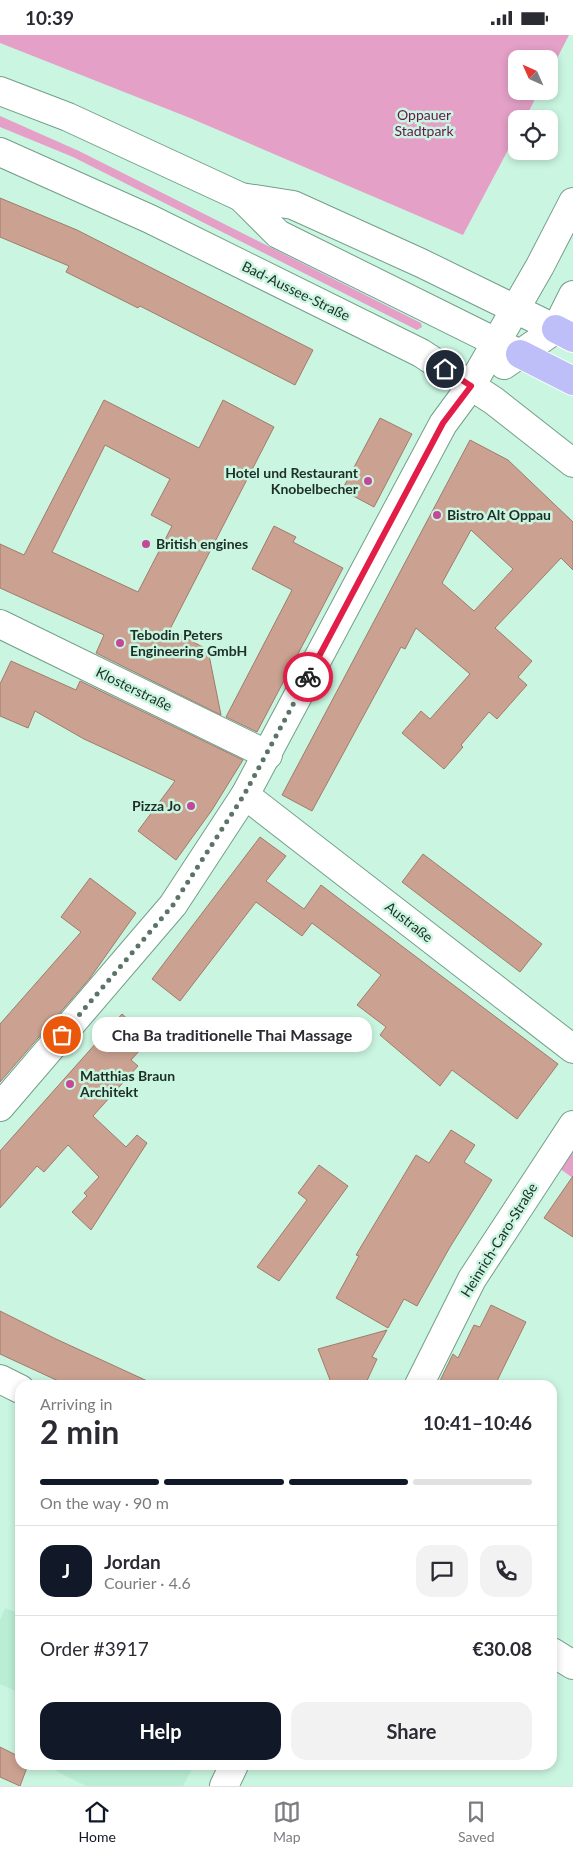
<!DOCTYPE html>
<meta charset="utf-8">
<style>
:root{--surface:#fff;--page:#f2f2f3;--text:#2b2b33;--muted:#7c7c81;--line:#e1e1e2;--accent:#111827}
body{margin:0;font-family:Lato,sans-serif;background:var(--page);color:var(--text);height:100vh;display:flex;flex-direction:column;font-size:19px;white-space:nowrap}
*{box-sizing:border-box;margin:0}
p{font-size:16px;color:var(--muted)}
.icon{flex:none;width:28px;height:28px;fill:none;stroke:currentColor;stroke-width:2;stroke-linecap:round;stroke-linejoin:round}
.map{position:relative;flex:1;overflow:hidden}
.drawer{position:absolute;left:15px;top:1345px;width:542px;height:390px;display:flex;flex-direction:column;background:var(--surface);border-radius:15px;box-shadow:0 2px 8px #0003}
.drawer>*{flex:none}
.needle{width:32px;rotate:315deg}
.controls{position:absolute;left:508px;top:15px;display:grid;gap:10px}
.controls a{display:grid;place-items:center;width:50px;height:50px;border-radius:10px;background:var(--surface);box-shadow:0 2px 8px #0003;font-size:25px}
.pin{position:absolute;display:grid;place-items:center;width:42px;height:42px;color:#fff;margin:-21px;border:2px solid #fff;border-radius:50%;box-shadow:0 1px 5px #0007}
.courier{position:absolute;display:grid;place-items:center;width:50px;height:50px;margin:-25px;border:4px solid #e11d48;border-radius:50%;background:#fff;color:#222;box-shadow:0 1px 6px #0007}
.bubble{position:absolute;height:35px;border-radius:15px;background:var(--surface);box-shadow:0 2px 8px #0003;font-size:16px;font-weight:700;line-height:35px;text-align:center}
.summary em{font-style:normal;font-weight:700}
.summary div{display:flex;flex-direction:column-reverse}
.summary{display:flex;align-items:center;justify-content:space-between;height:85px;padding:0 25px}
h1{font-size:32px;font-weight:700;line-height:38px}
.bar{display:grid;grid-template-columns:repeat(4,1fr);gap:8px 5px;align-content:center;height:60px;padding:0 25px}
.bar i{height:6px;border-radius:4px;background:var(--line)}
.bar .active{background:var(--accent)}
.bar p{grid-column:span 4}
.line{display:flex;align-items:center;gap:12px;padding:0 25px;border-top:1px solid var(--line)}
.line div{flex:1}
.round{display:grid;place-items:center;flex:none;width:52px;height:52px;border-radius:15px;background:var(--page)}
.button{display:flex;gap:10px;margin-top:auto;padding:10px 25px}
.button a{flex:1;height:58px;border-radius:15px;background:var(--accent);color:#fff;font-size:20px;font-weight:700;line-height:58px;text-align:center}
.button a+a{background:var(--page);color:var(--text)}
.status{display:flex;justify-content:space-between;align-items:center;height:35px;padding:0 25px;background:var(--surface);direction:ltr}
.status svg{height:14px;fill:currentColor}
.tabs{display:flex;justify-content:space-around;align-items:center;height:70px;border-top:1px solid var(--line);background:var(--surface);font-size:14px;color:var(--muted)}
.tabs a{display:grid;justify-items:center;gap:2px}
.tabs .active{color:var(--accent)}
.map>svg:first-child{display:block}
</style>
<div class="status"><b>10:39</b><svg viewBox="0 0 49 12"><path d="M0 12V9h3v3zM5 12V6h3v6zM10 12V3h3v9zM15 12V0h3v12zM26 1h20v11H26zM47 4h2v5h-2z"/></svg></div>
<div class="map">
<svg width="573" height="1751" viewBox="0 0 573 1751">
<rect width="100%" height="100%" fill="#caf6e1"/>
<g fill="#baeed4">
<path d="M5 1573 18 1578 20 1574V1658L0 1649V1585Z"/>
<path d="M44 1730H194L183 1751H86Z"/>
</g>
<g fill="#e4a0c7">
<path d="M0 0H569L549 39V24H516V56H539L525 84H516V100L463 200 190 83 0 8Z"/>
<path d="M0 81 79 116 421 288 422 292 417 295 73 122 0 92Z"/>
<path d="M573 1107V1143L556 1131Z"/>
</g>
<g fill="#cba291" stroke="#a17b6a" fill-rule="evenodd">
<path d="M0 163 77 195 313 315 295 350 140 271 138 273 66 237 69 231 0 202Z"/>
<path d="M104 365 199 413 223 365 274 392 170 594 208 615 221 680 96 618 104 600 0 553V509L24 520ZM105 410 170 444 151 480 172 491 138 557 52 517Z"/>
<path d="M380 383 412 399 374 472 342 455Z"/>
<path d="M470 405 508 425 573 487V535L561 523 495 593 532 626 518 642 527 650 497 684 489 677 461 710 463 712 444 734 402 698 421 676 430 684 470 639 416 593 405 614 401 612 312 776 282 760ZM471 495 513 534 474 576 442 548Z"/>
<path d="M274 491 296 502 293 507 343 533 257 697 226 682 292 555 252 534Z"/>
<path d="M11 626 76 655 80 646 243 725 212 775 176 825 138 796 175 746 84 704 35 676 28 693 0 681V649Z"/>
<path d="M260 802 286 821 266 846 304 874 321 850 558 1029 517 1084 452 1035 440 1051 380 1000 386 992 357 970 381 940 312 888 302 901 256 867 180 966 152 944Z"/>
<path d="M423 819 542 909 520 937 402 847Z"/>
<path d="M90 843 136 878 90 943 0 1047V989L81 897 61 882Z"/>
<path d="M122 979 150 1004 131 1025 138 1031 93 1081 126 1112 137 1100 147 1108 91 1195 72 1177 87 1161 84 1158 99 1142 68 1110 44 1137 37 1131 0 1173V1116Z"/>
<path d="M451 1095 475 1110 464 1127 492 1145 450 1212 417 1271 404 1264 388 1293 336 1263 359 1221 356 1220 416 1120 429 1128Z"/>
<path d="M319 1130 348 1151 279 1246 257 1232 307 1165 298 1158Z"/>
<path d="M573 1141V1202L544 1183Z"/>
<path d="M491 1270 526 1287 495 1350H438L453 1319 458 1323 474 1290 480 1292Z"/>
<path d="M0 1276 56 1304 156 1350H67L0 1319Z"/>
<path d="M387 1295 372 1322 377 1324 365 1350H332L318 1314Z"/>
<path d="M0 1712 20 1722V1730H28L20 1751 0 1742Z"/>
</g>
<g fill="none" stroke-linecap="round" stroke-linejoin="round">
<g stroke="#749e8a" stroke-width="30">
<g id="minor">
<path d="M0 117 150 184 421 318 494 366 573 428"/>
<path d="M0 589 268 720"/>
<path d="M245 760 573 1014"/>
<path d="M0 1072 173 870 245 760 443 389 471 351"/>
<path d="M0 1344 20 1354"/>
<path d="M419 1350 472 1244 573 1090"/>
<path d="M552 1617 573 1630"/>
<path d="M224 1751 234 1730"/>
</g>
</g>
<g stroke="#749e8a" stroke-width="30">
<g id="tertiary">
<path d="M0 56 68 82 241 162 293 170 421 228 556 294"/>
<path d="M241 162 278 199 520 319"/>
<path d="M504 330 556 294 573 260"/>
<path d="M471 351 540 231 573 167"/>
</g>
</g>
<g stroke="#fff" stroke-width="30">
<g id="trunk">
<path d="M556 294 573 303"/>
<path d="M520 319 573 346"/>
</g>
</g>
<use href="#minor" stroke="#fff" stroke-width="28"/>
<use href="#tertiary" stroke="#fff" stroke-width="28"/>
<use href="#trunk" stroke="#bebef8" stroke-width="28"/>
</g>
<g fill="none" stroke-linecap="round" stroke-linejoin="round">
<path stroke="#5a7467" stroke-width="5" stroke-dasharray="0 9" d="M62 1000 173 870 244 760 308 642"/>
<path stroke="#e11d48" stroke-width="6" d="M308 642 443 388 471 351 445 334"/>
</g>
<g fill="#c44898" stroke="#caf6e1" stroke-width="2">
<circle cx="368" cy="446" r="5"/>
<circle cx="437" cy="480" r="5"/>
<circle cx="146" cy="509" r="5"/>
<circle cx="120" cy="608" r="5"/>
<circle cx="191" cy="771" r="5"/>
<circle cx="70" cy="1049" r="5"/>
</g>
<g text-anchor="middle" stroke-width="5" stroke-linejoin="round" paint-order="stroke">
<g font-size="14" fill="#67144d" stroke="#caf6e1">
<text x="424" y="85">Oppauer<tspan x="424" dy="16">Stadtpark</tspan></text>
</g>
<g font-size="14" fill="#1d2e26" stroke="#caf6e1">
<text transform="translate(296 256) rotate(26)" y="5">Bad-Aussee-Straße</text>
<text transform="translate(134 654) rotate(26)" y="5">Klosterstraße</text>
<text transform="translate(409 887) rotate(38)" y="5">Austraße</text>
<text transform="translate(499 1205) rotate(-58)" y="5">Heinrich-Caro-Straße</text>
</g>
<g font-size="14" font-weight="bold" fill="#1d2e26" stroke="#caf6e1" text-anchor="start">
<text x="358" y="443" text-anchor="end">Hotel und Restaurant<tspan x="358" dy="16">Knobelbecher</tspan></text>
<text x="447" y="485">Bistro Alt Oppau</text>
<text x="156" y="514">British engines</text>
<text x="130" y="605">Tebodin Peters<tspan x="130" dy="16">Engineering GmbH</tspan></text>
<text x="181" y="776" text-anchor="end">Pizza Jo</text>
<text x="80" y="1046">Matthias Braun<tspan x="80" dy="16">Architekt</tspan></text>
</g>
</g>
</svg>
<div class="controls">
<a><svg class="needle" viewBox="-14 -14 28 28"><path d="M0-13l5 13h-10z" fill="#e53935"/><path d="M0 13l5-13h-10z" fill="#7c7c81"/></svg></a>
<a><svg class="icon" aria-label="locate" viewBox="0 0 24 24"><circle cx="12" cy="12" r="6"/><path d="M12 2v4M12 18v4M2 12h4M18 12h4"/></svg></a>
</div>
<div class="pin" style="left:62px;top:1000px;background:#ea580c"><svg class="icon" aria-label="bag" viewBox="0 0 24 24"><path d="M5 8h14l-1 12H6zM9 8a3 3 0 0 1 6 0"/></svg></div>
<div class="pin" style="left:445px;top:334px;background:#1f2937"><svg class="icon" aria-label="home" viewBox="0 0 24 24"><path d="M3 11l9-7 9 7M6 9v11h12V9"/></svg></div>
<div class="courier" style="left:308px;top:642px"><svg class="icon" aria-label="bike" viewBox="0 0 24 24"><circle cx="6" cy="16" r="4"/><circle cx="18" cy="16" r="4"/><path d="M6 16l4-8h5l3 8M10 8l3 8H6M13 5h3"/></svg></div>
<div class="bubble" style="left:92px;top:982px;width:280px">Cha Ba traditionelle Thai Massage</div>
<section class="drawer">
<div class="summary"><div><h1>2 min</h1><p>Arriving in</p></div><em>10:41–10:46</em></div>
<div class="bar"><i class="active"></i><i class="active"></i><i class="active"></i><i></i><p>On the way · 90 m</p></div>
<div class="line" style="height:90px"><b class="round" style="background:var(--accent);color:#fff">J</b><div><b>Jordan</b><p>Courier · 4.6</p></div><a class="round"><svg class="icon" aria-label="chat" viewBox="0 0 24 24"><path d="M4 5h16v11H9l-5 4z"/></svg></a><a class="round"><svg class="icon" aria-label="phone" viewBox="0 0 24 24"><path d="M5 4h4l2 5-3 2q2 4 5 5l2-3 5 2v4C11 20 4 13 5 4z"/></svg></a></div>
<div class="line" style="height:65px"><div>Order #3917</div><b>€30.08</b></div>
<div class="button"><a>Help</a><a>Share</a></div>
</section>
</div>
<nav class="tabs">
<a class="active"><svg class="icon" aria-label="home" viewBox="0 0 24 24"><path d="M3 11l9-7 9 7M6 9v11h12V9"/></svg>Home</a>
<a><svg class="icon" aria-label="map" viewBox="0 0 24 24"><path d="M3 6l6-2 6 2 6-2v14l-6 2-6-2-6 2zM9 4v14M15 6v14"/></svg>Map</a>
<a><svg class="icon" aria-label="saved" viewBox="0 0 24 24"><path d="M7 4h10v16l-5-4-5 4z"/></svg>Saved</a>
</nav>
